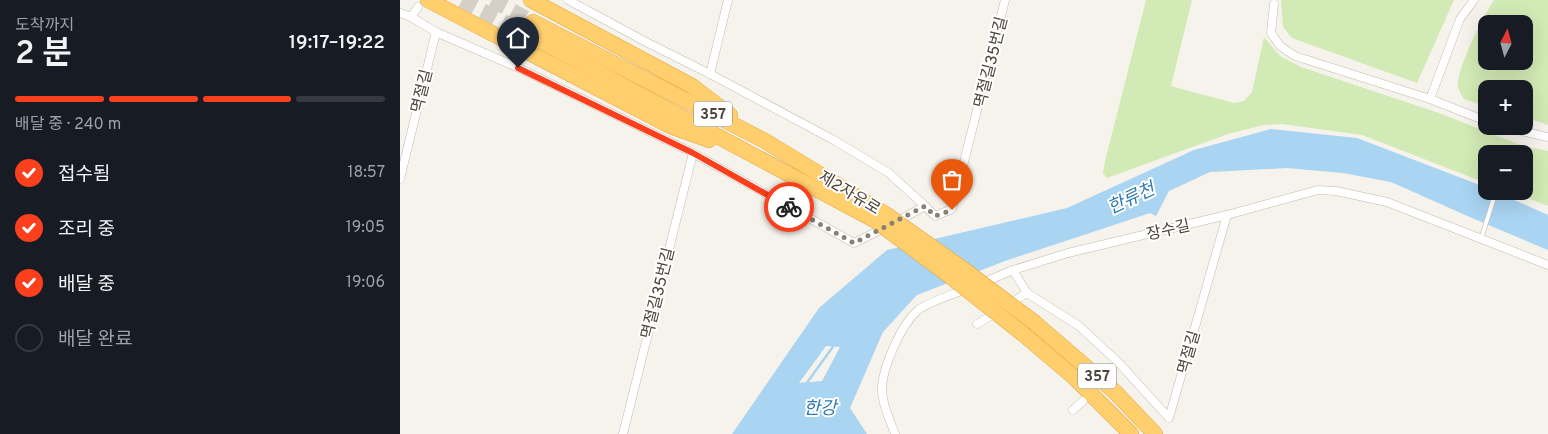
<!DOCTYPE html>
<html lang="ko">
<meta charset="utf-8">
<style>
:root{--surface:#171b24;--page:#20242c;--text:#f1f3f6;--muted:#9ea1a6;--line:#363941;--accent:#fc3f1d}
body{margin:0;font-family:Overpass,"Noto Sans KR",sans-serif;background:var(--page);color:var(--text);height:100vh;display:flex;flex-direction:column;font-size:19px;white-space:nowrap}
*{box-sizing:border-box;margin:0}
p{font-size:16px;color:var(--muted)}
.icon{flex:none;width:28px;height:28px;fill:none;stroke:currentColor;stroke-width:2;stroke-linecap:round;stroke-linejoin:round}
.map{position:relative;flex:1;overflow:hidden}
.drawer{display:flex;flex-direction:column;background:var(--surface);width:400px}
.drawer>*{flex:none}
.needle{width:32px;rotate:6deg}
.controls{position:absolute;left:1078px;top:15px;display:grid;gap:10px}
.controls a{display:grid;place-items:center;width:55px;height:55px;border-radius:10px;background:var(--surface);box-shadow:0 5px 20px #0002;font-size:25px}
.pin{position:absolute;display:grid;place-items:center;width:42px;height:42px;color:#fff;margin:-51px -21px;border-radius:50% 50% 50% 0;rotate:-45deg;box-shadow:0 0 5px #0007}
.pin .icon{rotate:45deg}
.courier{position:absolute;display:grid;place-items:center;width:50px;height:50px;margin:-25px;border:4px solid #fc3f1d;border-radius:50%;background:#fff;color:#222;box-shadow:0 1px 6px #0007}
.head em{font-style:normal;font-weight:600}
.head div{display:flex;flex-direction:column-reverse}
.head{display:flex;align-items:center;justify-content:space-between;height:85px;padding:0 15px}
h1{font-size:32px;font-weight:600;line-height:38px}
.bar{display:grid;grid-template-columns:repeat(4,1fr);gap:8px 5px;align-content:center;height:60px;padding:0 15px}
.bar i{height:6px;border-radius:4px;background:var(--line)}
.bar .on{background:var(--accent)}
.bar p{grid-column:span 4}
ol{padding:0 15px;list-style:none}
li{display:flex;align-items:center;gap:15px;height:55px}
li p{margin-inline-start:auto}
li .icon{padding:5px;border-radius:50%;background:var(--accent);color:#fff;stroke-width:4}
li:last-child{color:var(--muted)}
li i{width:28px;height:28px;border:2px solid var(--line);border-radius:50%}
main{display:flex;flex:1;min-height:0}
.map>svg:first-child{display:block}
</style>
<main>
<section class="drawer">
<div class="head"><div><h1>2 분</h1><p>도착까지</p></div><em>19:17–19:22</em></div>
<div class="bar"><i class="on"></i><i class="on"></i><i class="on"></i><i></i><p>배달 중 · 240 m</p></div>
<ol>
<li><svg class="icon" aria-label="check" viewBox="0 0 24 24"><path d="M5 12l5 5 9-10"/></svg>접수됨<p>18:57</p></li>
<li><svg class="icon" aria-label="check" viewBox="0 0 24 24"><path d="M5 12l5 5 9-10"/></svg>조리 중<p>19:05</p></li>
<li><svg class="icon" aria-label="check" viewBox="0 0 24 24"><path d="M5 12l5 5 9-10"/></svg>배달 중<p>19:06</p></li>
<li><i></i>배달 완료</li>
</ol>
</section>
<div class="map">
<svg width="1148" height="434" viewBox="0 0 1148 434">
<rect width="100%" height="100%" fill="#f6f3ec"/>
<g fill="#d2eab5" fill-rule="evenodd">
<path d="M746 0H792L771 86 834 103 844 101 852 92 864 37 880 56 901 67 1039 113 1123 146 1148 151V206L1109 191H1124V154H1086V183L962 135 882 124 864 125 828 134 707 178 703 173 705 161Z"/>
<path d="M881 0H1054L1017 83 892 38 883 27Z"/>
<path d="M1094 0H1148V125L1124 117V89H1086V106L1064 99C1062 96 1059 91 1058 88 1055 71 1084 15 1094 0ZM1086 24H1124V61H1086Z"/>
</g>
<path fill="#a9d4f2" fill-rule="evenodd" d="M871 129 957 138 1077 184 1086 188V191H1094L1148 215V250L1072 218 991 182 943 173 887 168 810 172 769 191 756 216 750 213 605 261 517 295 483 332 450 408 467 434H332L419 308 487 250 667 208 794 150ZM426 346 440 347 422 381 399 383Z"/>
<g fill="none" stroke-linecap="round" stroke-linejoin="round">
<path stroke="#a9d4f2" stroke-width="2.5" d="M406 384 435 344"/>
<path stroke="#d4d0c8" stroke-width="8" stroke-dasharray="8 4" stroke-linecap="butt" d="M689 394 711 366"/>
<g stroke="#d4d0c8" stroke-width="15" stroke-dasharray="15 8" stroke-linecap="butt">
<path d="M62 0 125 33"/>
<path d="M92 0 133 22"/>
</g>
<g stroke="#c2bbae" stroke-width="5">
<path id="lane" d="M1081 239 1096 191"/>
</g>
<g stroke="#c2bbae" stroke-width="9">
<g id="street">
<path d="M168 0 248 43 310 74 432 139 489 173 525 206 496 222"/>
<path d="M874 4 871 33 880 46 895 56 1030 99 1086 121"/>
<path d="M0 13 11 17 36 32 119 68 293 153 454 243 486 227"/>
<path d="M11 17 18 7"/>
<path d="M310 74 328 0"/>
<path d="M1030 99 1060 19 1074 0"/>
<path d="M1099 126 1148 137"/>
<path d="M0 179 36 32"/>
<path d="M525 206 535 216 552 209 605 0"/>
<path d="M613 270 627 293 679 326 719 363 769 418 827 215"/>
<path d="M582 283 613 270 668 253 827 215 918 190 936 191 987 202 1148 265"/>
<path d="M609 304 627 293"/>
<path d="M577 324 597 312"/>
<path d="M673 410 683 401"/>
<path d="M223 434 293 153"/>
<path d="M495 434C490 420 481 402 482 386 484 365 501 325 517 311 526 303 554 294 566 289"/>
</g>
</g>
<g stroke="#e0a43c" stroke-width="16">
<g id="highway">
<path d="M28 0 270 126 309 140"/>
<path d="M131 0 292 86 330 115"/>
<path d="M133 22 365 141 487 215"/>
<path d="M125 33 476 221"/>
<path d="M635 323 715 392 755 434"/>
<path d="M623 334 675 378 731 434"/>
</g>
</g>
<use href="#lane" stroke="#fff" stroke-width="4"/>
<use href="#street" stroke="#fff" stroke-width="8"/>
<use href="#highway" stroke="#ffcf6e" stroke-width="15"/>
<g stroke="#e0a43c" stroke-width="16" stroke-linecap="butt">
<g id="highway-bridge">
<path d="M487 215 563 269 635 323"/>
<path d="M476 221 551 277 623 334"/>
</g>
</g>
<use href="#highway-bridge" stroke="#ffcf6e" stroke-width="15"/>
</g>
<g fill="none" stroke-linecap="round" stroke-linejoin="round">
<path stroke="#878178" stroke-width="5" stroke-dasharray="0 9" d="M389 207 454 243 525 206 535 216 552 210"/>
<path stroke="#fc3f1d" stroke-width="6" d="M118 68 293 153 389 207"/>
</g>
<g text-anchor="middle" stroke-width="4" stroke-linejoin="round" paint-order="stroke">
<g fill="#fff" stroke="#817c74" stroke-width="1">
<rect x="294" y="101.5" width="38" height="25" rx="4"/>
<rect x="678" y="363.5" width="38" height="25" rx="4"/>
</g>
<g font-size="15" font-weight="bold" fill="#4b4439">
<text x="313" y="119">357</text>
<text x="697" y="381">357</text>
</g>
<g font-size="16" fill="#4b4439" stroke="#fff">
<text transform="translate(590 62) rotate(-76)" y="6">멱절길35번길</text>
<text transform="translate(21 91) rotate(-76)" y="6">멱절길</text>
<text transform="translate(450 192) rotate(31)" y="6">제2자유로</text>
<text transform="translate(768 229) rotate(-13)" y="6">장수길</text>
<text transform="translate(257 293) rotate(-76)" y="6">멱절길35번길</text>
<text transform="translate(788 352) rotate(-74)" y="6">멱절길</text>
</g>
<g font-size="18" font-style="italic" fill="#2e7ab2" stroke="#fff">
<text transform="translate(731 198) rotate(-25)" y="6">한류천</text>
<text x="420" y="414">한강</text>
</g>
</g>
</svg>
<div class="controls">
<a><svg class="needle" viewBox="-14 -14 28 28"><path d="M0-13l5 13h-10z" fill="#e53935"/><path d="M0 13l5-13h-10z" fill="#9ea1a6"/></svg></a>
<a>+</a>
<a>−</a>
</div>
<div class="pin" style="left:552px;top:210px;background:#ea580c"><svg class="icon" aria-label="bag" viewBox="0 0 24 24"><path d="M5 8h14l-1 12H6zM9 8a3 3 0 0 1 6 0"/></svg></div>
<div class="pin" style="left:118px;top:68px;background:#1f2937"><svg class="icon" aria-label="home" viewBox="0 0 24 24"><path d="M3 11l9-7 9 7M6 9v11h12V9"/></svg></div>
<div class="courier" style="left:389px;top:207px"><svg class="icon" aria-label="bike" viewBox="0 0 24 24"><circle cx="6" cy="16" r="4"/><circle cx="18" cy="16" r="4"/><path d="M6 16l4-8h5l3 8M10 8l3 8H6M13 5h3"/></svg></div>
</div>
</main>
